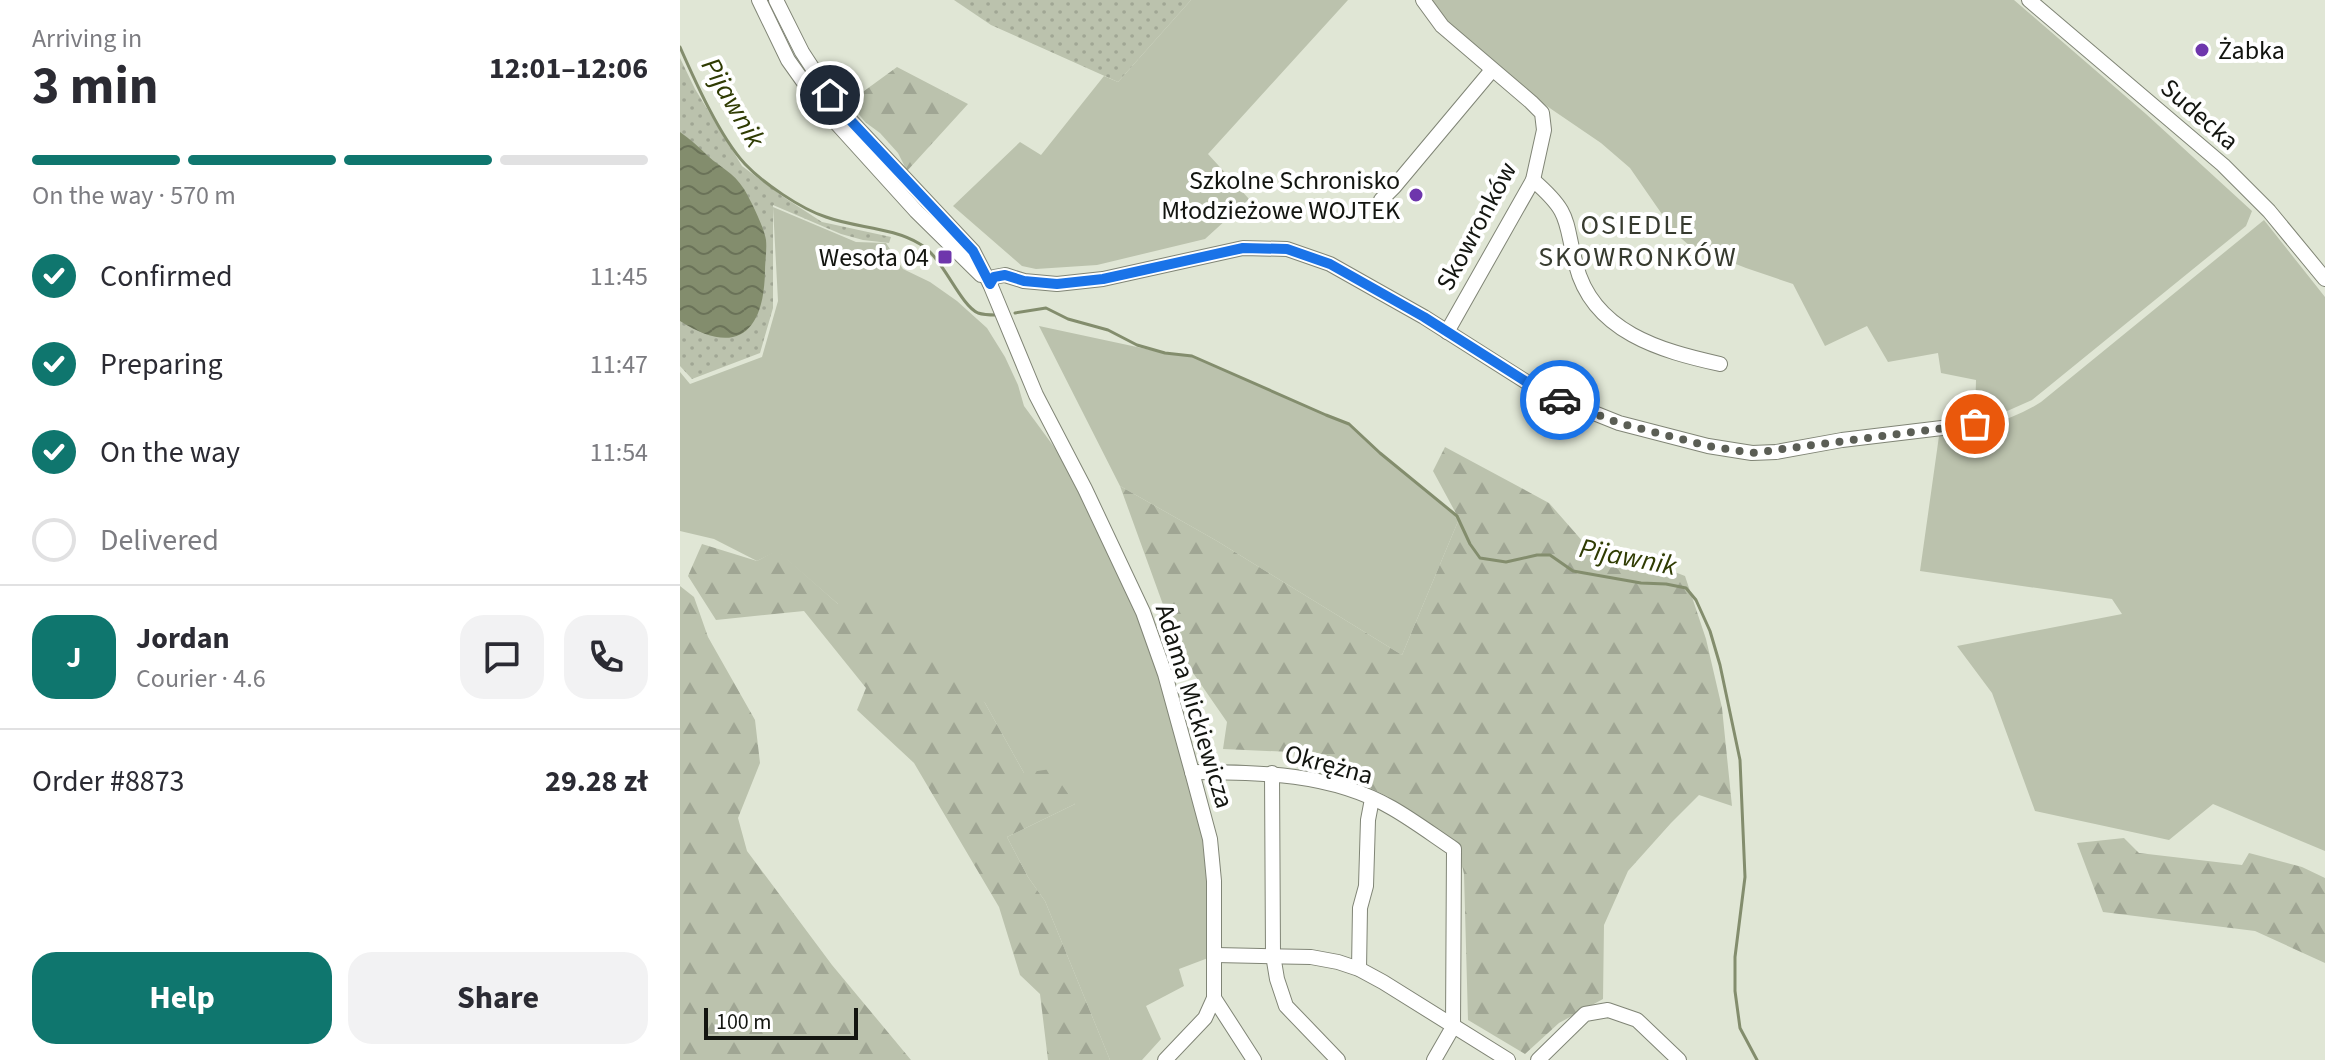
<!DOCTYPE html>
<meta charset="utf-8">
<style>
:root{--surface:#fff;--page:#f2f2f3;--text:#2b2b33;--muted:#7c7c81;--line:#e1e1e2;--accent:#0f766e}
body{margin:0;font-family:"Source Sans 3",sans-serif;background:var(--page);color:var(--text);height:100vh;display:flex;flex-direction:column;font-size:30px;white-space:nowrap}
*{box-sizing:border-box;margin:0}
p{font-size:26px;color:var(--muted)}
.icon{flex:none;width:44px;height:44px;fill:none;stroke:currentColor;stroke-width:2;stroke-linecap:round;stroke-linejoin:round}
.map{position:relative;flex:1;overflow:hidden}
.details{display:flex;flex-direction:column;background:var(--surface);width:680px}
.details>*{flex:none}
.scale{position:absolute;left:24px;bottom:20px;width:154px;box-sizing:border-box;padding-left:8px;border:4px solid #131510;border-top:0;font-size:22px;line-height:28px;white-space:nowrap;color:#131510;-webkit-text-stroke:6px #fff;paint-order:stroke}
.pin{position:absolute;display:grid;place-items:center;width:68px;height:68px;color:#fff;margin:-34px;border:4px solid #fff;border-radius:50%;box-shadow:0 2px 8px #0007}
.courier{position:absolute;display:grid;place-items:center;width:80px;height:80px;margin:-40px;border:6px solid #1a73e8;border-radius:50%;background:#fff;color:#222;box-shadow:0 2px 10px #0007}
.headline em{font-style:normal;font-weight:700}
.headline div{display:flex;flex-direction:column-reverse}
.headline{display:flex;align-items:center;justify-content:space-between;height:136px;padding:0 32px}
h1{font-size:52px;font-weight:700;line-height:60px}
.bar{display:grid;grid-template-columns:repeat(4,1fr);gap:12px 8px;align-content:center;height:96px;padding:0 32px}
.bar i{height:10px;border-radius:6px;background:var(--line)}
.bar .selected{background:var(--accent)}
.bar p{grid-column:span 4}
.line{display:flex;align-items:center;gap:20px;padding:0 32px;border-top:2px solid var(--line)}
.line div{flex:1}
.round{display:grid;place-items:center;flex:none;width:84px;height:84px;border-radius:24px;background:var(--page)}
ol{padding:0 32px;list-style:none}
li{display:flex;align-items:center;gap:24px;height:88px}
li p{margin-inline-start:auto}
li .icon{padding:8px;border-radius:50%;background:var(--accent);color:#fff;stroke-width:4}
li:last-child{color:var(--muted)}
li i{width:44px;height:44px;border:4px solid var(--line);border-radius:50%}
.action{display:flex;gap:16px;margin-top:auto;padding:16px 32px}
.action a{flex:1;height:92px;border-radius:24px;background:var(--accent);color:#fff;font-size:32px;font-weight:700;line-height:92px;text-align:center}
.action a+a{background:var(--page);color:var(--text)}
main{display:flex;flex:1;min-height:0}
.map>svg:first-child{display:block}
</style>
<main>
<section class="details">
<div class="headline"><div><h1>3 min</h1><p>Arriving in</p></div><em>12:01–12:06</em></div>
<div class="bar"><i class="selected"></i><i class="selected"></i><i class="selected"></i><i></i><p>On the way · 570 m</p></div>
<ol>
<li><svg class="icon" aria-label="check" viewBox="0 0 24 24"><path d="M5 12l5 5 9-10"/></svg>Confirmed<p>11:45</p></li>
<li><svg class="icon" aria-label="check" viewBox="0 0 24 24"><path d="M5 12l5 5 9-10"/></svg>Preparing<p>11:47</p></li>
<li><svg class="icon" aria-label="check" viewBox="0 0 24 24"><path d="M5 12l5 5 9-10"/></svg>On the way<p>11:54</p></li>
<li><i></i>Delivered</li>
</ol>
<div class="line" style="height:144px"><b class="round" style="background:var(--accent);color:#fff">J</b><div><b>Jordan</b><p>Courier · 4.6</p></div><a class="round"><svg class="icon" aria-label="chat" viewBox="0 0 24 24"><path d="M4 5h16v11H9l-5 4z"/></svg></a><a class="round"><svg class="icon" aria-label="phone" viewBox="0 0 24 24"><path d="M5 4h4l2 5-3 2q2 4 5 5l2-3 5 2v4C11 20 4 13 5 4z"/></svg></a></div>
<div class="line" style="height:104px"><div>Order #8873</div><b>29.28 zł</b></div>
<div class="action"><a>Help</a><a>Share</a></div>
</section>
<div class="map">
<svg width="1645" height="1060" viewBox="0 0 1645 1060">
<defs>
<pattern id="forest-firs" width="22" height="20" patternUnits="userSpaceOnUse" patternTransform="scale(2)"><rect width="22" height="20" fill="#bbc2ad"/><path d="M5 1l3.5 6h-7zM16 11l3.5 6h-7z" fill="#a0a694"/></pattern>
<pattern id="park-dots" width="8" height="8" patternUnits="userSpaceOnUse" patternTransform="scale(2)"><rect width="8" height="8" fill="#bbc2ad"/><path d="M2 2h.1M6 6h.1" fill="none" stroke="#a0a694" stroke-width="1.8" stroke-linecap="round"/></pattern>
<pattern id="water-waves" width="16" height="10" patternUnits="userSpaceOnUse" patternTransform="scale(2)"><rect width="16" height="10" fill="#838d6d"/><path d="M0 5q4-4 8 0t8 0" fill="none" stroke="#6a7258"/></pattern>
</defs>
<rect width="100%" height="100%" fill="#e0e6d5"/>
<g fill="#bbc2ad">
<path d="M511 0H668L528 154 569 199 525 239 417 265 356 269 342 266 273 206 340 142 361 155 424 76 438 82Z"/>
<path d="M750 0H1334L1466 114 1572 211 1566 226 1352 400 1325 412 1295 419 1296 380 1261 373 1258 353 1208 362 1187 326 1145 346 1113 284 1066 268 1010 246 995 233 950 168 921 143 855 98 814 65 762 16Z"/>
<path d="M93 207 176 242 206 243 223 269 250 282 277 301 307 328 325 357 338 385 344 406 405 489 463 612 530 839 536 955 499 969 504 986 466 1006 481 1039 462 1060H430L365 901 348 877 327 837 395 804 344 773 305 703 158 604 97 551 77 561 34 539 0 531V372L10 384 82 357 98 301Z"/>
<path d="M1584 220 1645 297V851L1533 804 1489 840 1355 811 1312 693 1277 646 1442 614 1432 599 1240 571 1259 436C1295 429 1330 422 1361 402Z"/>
<path d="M359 326 485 353 512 356 646 415C659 419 667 421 675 431L779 519 722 655 537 541 440 486Z"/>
</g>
<g fill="url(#forest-firs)">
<path d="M217 67 288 104 227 171 218 153 200 133 185 122 169 102Z"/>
<path d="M765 447 869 503 912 552 974 564 1005 576 1026 639 1042 708 1052 806 1019 795 991 823 948 871 924 925 923 999 879 1023 845 1054 788 1020 784 874 777 843 707 796 612 752 543 749 547 722 502 657 440 486 537 541 722 655 779 519 753 471Z"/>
<path d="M22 544 77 561 97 550 158 604 186 591 236 628 305 703 344 773 371 769 395 804 327 837 348 877 365 901 430 1060H368L360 994 340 975 319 907 234 763 177 710 186 688 124 611 36 620 8 576Z"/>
<path d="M0 586 14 597 28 637 75 720 80 763 58 818 67 851 152 965 231 1060H0Z"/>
<path d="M1444 838 1459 853 1562 865 1569 853 1622 867 1645 878V963L1575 931 1423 912 1397 843Z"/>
</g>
<g fill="url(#park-dots)">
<path d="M274 0H511L438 82 311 25Z"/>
<path d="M0 58 15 89 62 166 102 196 142 222 211 237 209 243 183 240 161 234 93 205V308L80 353 12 379 0 366Z"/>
</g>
<path fill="url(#water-waves)" d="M0 132C10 139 19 147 28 156 41 168 53 172 64 189 71 201 84 227 86 240 87 250 85 261 85 271 84 333 56 357 0 321Z"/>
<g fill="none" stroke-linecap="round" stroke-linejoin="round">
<g stroke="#838d6d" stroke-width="3">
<path d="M0 47C15 81 40 137 65 164 83 183 121 209 146 217 176 228 212 227 240 244 263 257 279 304 298 313 304 315 310 315 316 315"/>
<path d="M335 313 366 308 388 319 428 330 457 345 485 353 512 356 646 415 669 424 700 453 777 516 790 544 800 558 826 562 857 555H870L893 571 961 583 986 584 1006 588 1016 600 1030 631 1040 665 1060 760 1065 877 1055 957V991L1060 1028 1077 1060"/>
</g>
<g stroke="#808576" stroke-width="16">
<g id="minor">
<path d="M79 0 108 60 140 105 236 211 301 275"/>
<path d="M96 0 122 52 150 95 172 122 293 251 310 284 356 395 405 489 463 612 485 674 512 772 530 839 534 881V998L525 1018 485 1060"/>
<path d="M743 0 762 26 851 102 862 113 864 130 853 180 767 332"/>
<path d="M1349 0 1543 165 1589 211 1645 279"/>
<path d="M853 180C892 214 884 219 896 265 913 332 981 351 1040 364"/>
<path d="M701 200 714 187 812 70"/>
<path d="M310 284 314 277 325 275 344 281 377 284 423 279 563 248 607 249 650 264 744 317 856 388 884 401 939 423 1028 446 1072 453 1096 452 1162 440 1295 424"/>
<path d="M512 772C579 772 652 773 712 808 733 820 753 835 774 849L773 1027 754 1060"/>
<path d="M592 773 593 955 597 979 606 1006 658 1060"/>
<path d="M536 955 631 957 658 962 679 969 703 982 828 1060"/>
<path d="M679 969 680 908 686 886 688 820 692 799"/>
<path d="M534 998 574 1060"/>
<path d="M858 1060 905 1014 928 1010 957 1020 999 1060"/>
</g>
</g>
<use href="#minor" stroke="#fff" stroke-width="14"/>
</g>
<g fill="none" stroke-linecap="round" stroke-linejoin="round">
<path stroke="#5b5e55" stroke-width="8" stroke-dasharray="0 14.4" d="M880 400 939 423 1028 446 1072 453 1295 424"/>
<path stroke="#1a73e8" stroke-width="10" d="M150 95 172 122 293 251 310 284 314 277 325 275 344 281 377 284 423 279 563 248 607 249 650 264 744 317 856 388 880 400"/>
</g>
<g fill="#6e36ac" stroke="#fff" stroke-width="3">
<circle cx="1522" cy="50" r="8"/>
<circle cx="736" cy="195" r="8"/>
<rect x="257" y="249" width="16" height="16" rx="4"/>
</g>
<g text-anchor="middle" stroke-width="8" stroke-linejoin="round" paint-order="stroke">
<g font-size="26" fill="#131510" stroke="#fff" text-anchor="end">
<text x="1538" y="59" text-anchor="start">Żabka</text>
<text x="720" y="189">Szkolne Schronisko<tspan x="720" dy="30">Młodzieżowe WOJTEK</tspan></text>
<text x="249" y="266">Wesoła 04</text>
</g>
<g font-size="26" fill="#131510" stroke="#fff">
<text transform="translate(1520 114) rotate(41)" y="9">Sudecka</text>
<text transform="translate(796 226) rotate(-62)" y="9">Skowronków</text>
<text transform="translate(515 706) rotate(73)" y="9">Adama Mickiewicza</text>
<text transform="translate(649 764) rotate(15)" y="9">Okrężna</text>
</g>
<g font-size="28" font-style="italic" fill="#2f3b02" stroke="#fff">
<text transform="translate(54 102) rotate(60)" y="10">Pijawnik</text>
<text transform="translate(948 556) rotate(11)" y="10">Pijawnik</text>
</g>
<g font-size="28" letter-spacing="2" fill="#373b2f" stroke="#fff">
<text x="958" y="234">OSIEDLE<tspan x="958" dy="32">SKOWRONKÓW</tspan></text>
</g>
</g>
</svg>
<div class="scale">100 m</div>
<div class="pin" style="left:1295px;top:424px;background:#ea580c"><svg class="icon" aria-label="bag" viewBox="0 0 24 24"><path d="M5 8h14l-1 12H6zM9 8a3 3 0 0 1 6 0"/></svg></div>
<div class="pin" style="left:150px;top:95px;background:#1f2937"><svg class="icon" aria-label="home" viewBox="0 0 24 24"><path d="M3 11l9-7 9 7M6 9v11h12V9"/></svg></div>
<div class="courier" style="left:880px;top:400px"><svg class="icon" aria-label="car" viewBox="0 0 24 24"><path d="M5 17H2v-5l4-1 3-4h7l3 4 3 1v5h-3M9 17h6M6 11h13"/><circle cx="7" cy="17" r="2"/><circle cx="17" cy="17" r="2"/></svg></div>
</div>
</main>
